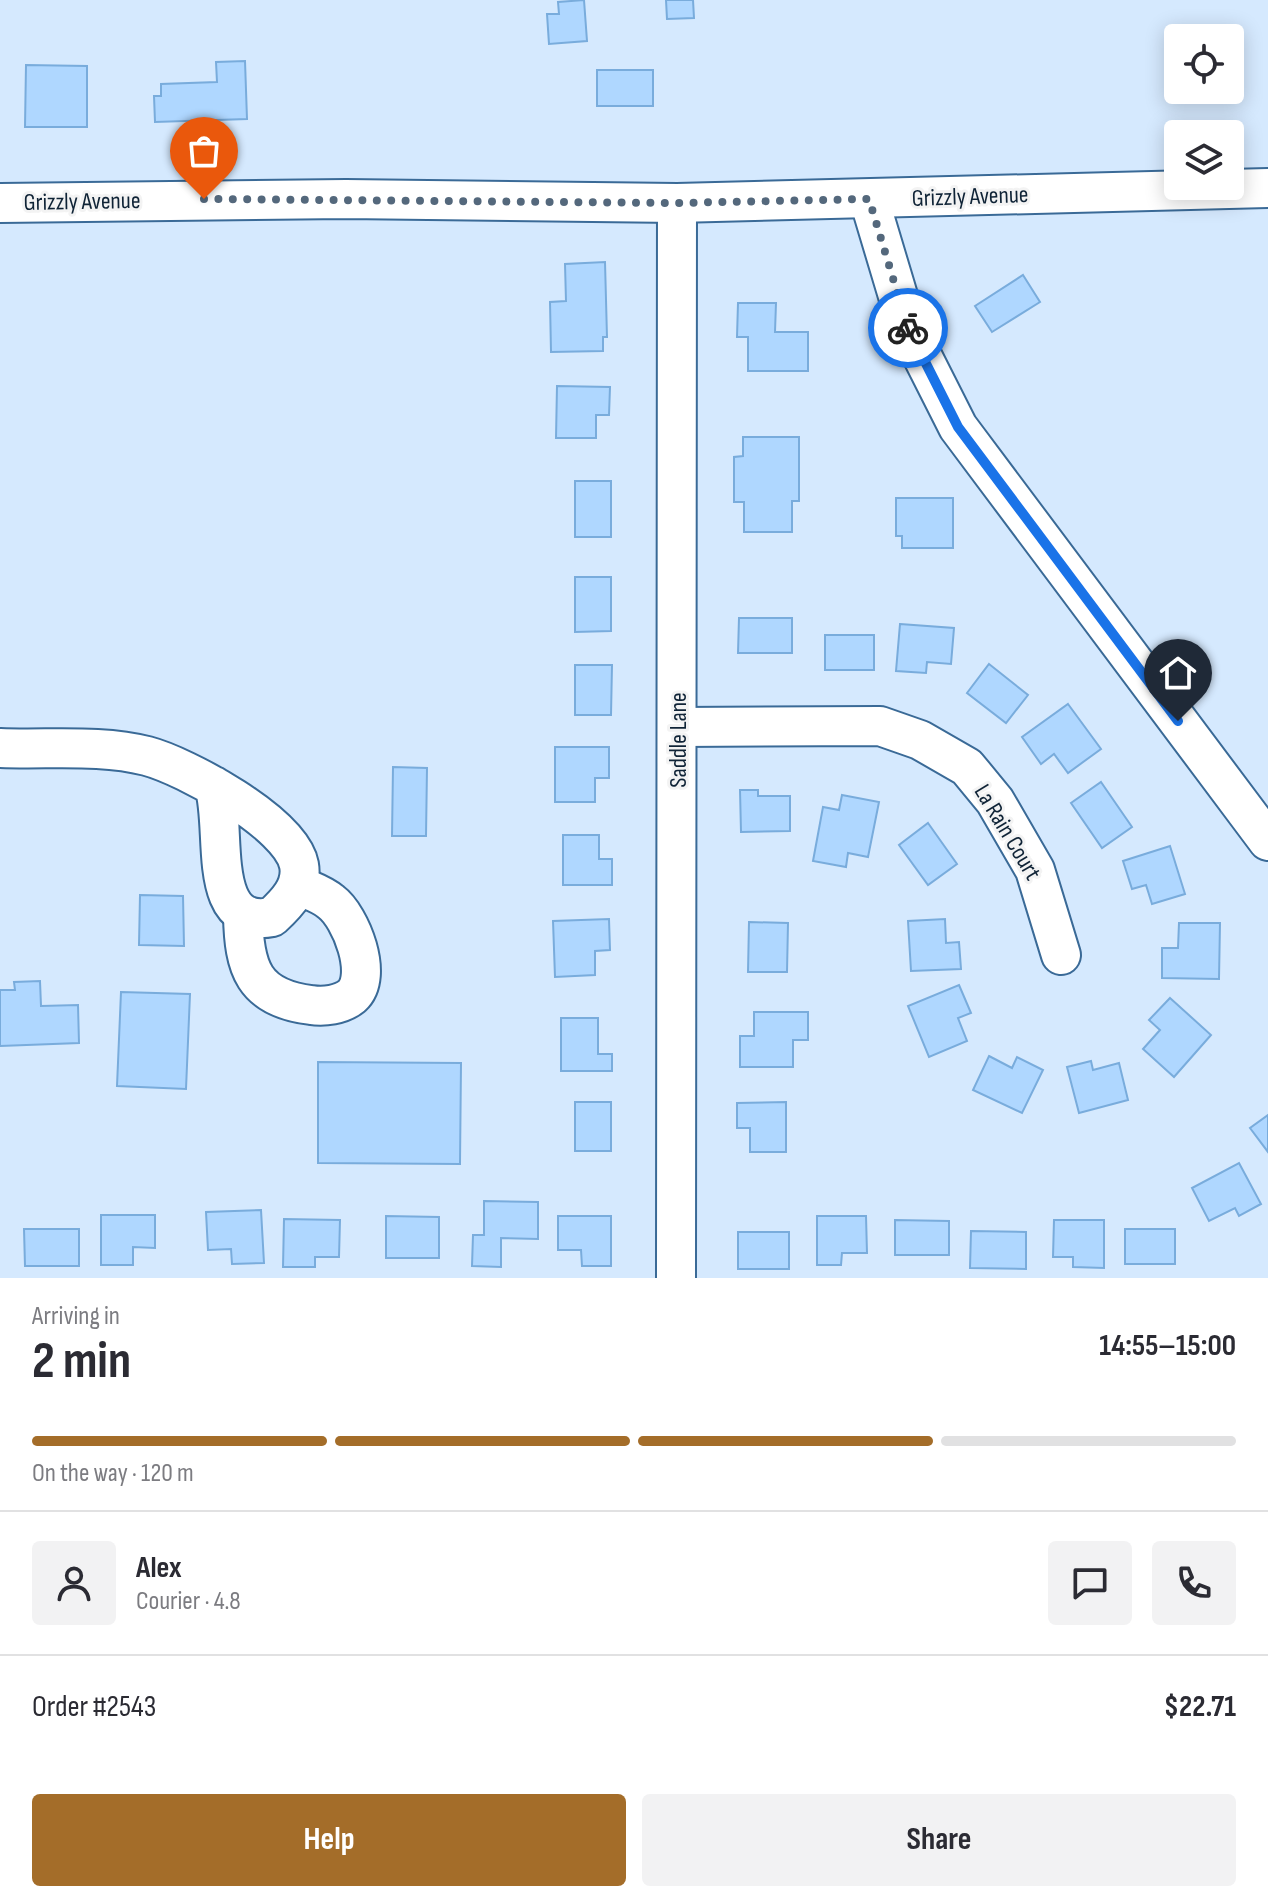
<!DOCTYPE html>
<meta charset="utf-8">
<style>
:root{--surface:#fff;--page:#f2f2f3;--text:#2b2b33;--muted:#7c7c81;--line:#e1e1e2;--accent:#a46d29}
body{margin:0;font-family:"Sofia Sans Condensed",sans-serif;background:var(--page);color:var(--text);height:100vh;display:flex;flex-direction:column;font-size:30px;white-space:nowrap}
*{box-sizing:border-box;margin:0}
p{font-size:26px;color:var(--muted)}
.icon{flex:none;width:44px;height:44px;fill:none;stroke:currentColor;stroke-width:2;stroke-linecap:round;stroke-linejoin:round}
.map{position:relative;height:1278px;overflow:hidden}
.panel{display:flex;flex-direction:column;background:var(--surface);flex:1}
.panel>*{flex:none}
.controls{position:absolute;left:1164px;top:24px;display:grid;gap:16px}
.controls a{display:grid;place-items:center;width:80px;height:80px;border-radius:8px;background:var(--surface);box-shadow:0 4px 20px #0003;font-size:40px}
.pin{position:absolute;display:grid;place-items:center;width:68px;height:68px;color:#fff;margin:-82px -34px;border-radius:50% 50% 50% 0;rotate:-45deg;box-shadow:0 0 8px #0007}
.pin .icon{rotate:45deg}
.courier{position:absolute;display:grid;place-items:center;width:80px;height:80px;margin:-40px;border:6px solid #1a73e8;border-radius:50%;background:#fff;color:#222;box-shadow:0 2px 10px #0007}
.head em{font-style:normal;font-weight:700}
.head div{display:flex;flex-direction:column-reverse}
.head{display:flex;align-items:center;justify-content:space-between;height:136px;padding:0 32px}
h1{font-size:52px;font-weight:700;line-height:60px}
.bar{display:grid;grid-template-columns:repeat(4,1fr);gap:12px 8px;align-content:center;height:96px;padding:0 32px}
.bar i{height:10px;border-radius:6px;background:var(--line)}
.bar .active{background:var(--accent)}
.bar p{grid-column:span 4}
.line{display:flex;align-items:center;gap:20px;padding:0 32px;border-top:2px solid var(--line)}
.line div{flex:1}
.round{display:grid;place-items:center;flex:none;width:84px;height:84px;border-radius:8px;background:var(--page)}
.action{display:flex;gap:16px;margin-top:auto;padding:16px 32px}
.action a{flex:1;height:92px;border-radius:8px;background:var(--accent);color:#fff;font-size:32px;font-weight:700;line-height:92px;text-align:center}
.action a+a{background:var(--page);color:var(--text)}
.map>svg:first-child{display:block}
</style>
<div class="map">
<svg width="1268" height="1278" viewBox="0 0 1268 1278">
<rect width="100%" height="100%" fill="#d5e9fe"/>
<g fill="#afd7ff" stroke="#79acdc" stroke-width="2">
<path d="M584 0 587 41 549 44 547 14H559L558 2Z"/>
<path d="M666 0H693L694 18 667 19Z"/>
<path d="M245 61 247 119 155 122 154 96H161V84L217 82 216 62Z"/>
<path d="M26 65 87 66V127H25Z"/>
<rect x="597" y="70" width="56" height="36"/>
<path d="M605 262 607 337H603V351L551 352 550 302 566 301 565 264Z"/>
<path d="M1023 275 1040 302 992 332 975 306Z"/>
<path d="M738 303H776L775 332H808V371H748V337H737Z"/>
<path d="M557 386 610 387 609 415H596V438H556Z"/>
<path d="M743 437H799V501H792V532H744V502H734V457L743 456Z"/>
<rect x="575" y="481" width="36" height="56"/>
<path d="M896 498H953V548H902V536H896Z"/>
<path d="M575 577H611V631L575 632Z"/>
<path d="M739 618H792V653H738Z"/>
<path d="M900 624 954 628 951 664 927 662 926 673 896 671Z"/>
<rect x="825" y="635" width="49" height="35"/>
<path d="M989 664 1028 695 1006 723 967 693Z"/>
<path d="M575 665H612L611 715H575Z"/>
<path d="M1068 704 1101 749 1068 773 1054 754 1041 764 1022 737Z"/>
<path d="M555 747H609V778H595V802H555Z"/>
<path d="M393 767 427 768 426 836H392Z"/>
<path d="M1101 782 1132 827 1102 848 1071 803Z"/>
<path d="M740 790H758V796H790V831L741 832Z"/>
<path d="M842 795 879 802 868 857 848 853 846 867 813 861 823 807 839 810Z"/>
<path d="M928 823 957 864 928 885 899 845Z"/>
<path d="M563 835H599V859H612V885H563Z"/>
<path d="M1170 846 1185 894 1152 904 1146 885 1132 889 1123 861Z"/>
<path d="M140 895 183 896 184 946 139 945Z"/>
<path d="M609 919 610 950 595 951V975L555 977 553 921Z"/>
<path d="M945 919 946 943 959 942 961 969 911 971 908 921Z"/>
<path d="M749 922 788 923 787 972H748Z"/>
<path d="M1179 923H1220L1219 979 1162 978V948H1178Z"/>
<path d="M40 981 41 1006 78 1005 79 1043 0 1046V990H15L14 982Z"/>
<path d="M959 985 971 1013 958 1018 967 1041 929 1057 908 1006Z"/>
<path d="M121 992 190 994 186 1089 117 1086Z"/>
<path d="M1170 998 1211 1035 1174 1077 1143 1049 1160 1030 1149 1020Z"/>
<path d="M754 1012H808V1040H793V1067H740V1036H754Z"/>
<path d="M561 1018H598V1054H612V1071H561Z"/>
<path d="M989 1056 1012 1068 1017 1057 1043 1070 1022 1113 973 1090Z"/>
<path d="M1091 1061 1093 1070 1119 1063 1128 1100 1079 1113 1067 1067Z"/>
<path d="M318 1062 461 1063 460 1164 318 1163Z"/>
<rect x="575" y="1102" width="36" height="49"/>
<path d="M786 1102V1152H750V1128H737V1103Z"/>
<path d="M1268 1115V1152L1250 1128Z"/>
<path d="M1239 1163 1261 1204 1239 1216 1235 1208 1209 1221 1192 1188Z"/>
<path d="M484 1201 538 1202V1239L501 1238V1267L472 1266 473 1235H484Z"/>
<path d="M261 1210 264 1263 232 1264 231 1249 208 1250 206 1212Z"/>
<path d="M101 1215H155V1248L133 1247V1265H101Z"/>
<path d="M386 1216 439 1217V1258H386Z"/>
<path d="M558 1216H611V1266H582L581 1250H558Z"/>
<path d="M817 1216H866L867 1253H842L841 1265H817Z"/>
<path d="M284 1219 340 1220 339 1257H315V1267H283Z"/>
<path d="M895 1220 949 1221V1255H895Z"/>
<path d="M1054 1220H1104V1268L1073 1267V1257H1053Z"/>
<path d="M24 1229H79V1266H25Z"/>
<rect x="1125" y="1229" width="50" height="35"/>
<path d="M971 1231 1026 1232V1269L970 1268Z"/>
<rect x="738" y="1232" width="51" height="37"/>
</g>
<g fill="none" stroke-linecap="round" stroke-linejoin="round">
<g stroke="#3a6a97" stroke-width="42">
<g id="minor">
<path d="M869 199 907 326 958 427 1268 841"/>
<path d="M0 203 346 199 677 203 1268 188"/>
<path d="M678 727 880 726 920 740 967 767 995 801 1035 870 1061 955"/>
<path d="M0 748C48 750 101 744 147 756 185 766 291 823 299 865 303 887 287 903 272 917 204 930 228 828 214 786"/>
<path d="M243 915C244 968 253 998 311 1005 324 1007 341 1005 352 996 374 976 351 917 331 902 322 894 308 890 298 885"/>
<path d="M676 1278 677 203"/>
</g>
</g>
<use href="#minor" stroke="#fff" stroke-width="38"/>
</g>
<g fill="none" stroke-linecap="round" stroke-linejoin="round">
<path stroke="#54687c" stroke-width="8" stroke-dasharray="0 14.4" d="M204 199 677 203 869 199 908 328"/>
<path stroke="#1a73e8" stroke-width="10" d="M908 328 958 427 1178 721"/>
</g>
<g text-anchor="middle" stroke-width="6" stroke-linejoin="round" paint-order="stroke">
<g font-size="24" fill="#0f2336" stroke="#f3f3f3">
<text transform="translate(970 196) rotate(-2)" y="8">Grizzly Avenue</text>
<text transform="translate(82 201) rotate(-1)" y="8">Grizzly Avenue</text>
<text transform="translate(678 740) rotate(-90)" y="8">Saddle Lane</text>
<text transform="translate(1008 832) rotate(59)" y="8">La Rain Court</text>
</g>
</g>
</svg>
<div class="controls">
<a><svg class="icon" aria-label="locate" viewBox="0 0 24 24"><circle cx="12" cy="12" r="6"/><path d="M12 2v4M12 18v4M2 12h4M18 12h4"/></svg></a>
<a><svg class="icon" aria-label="layers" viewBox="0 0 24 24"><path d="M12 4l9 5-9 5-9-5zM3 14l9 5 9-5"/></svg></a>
</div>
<div class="pin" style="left:204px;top:199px;background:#ea580c"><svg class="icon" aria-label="bag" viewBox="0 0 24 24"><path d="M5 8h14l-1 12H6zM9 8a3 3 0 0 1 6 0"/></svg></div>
<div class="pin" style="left:1178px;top:721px;background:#1f2937"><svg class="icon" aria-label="home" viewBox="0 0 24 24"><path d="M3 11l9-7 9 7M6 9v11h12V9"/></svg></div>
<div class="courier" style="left:908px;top:328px"><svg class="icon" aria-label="bike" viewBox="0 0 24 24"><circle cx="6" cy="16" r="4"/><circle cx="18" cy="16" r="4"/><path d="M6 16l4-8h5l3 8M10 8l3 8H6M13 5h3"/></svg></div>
</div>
<section class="panel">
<div class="head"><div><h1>2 min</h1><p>Arriving in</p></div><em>14:55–15:00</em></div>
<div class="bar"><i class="active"></i><i class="active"></i><i class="active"></i><i></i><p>On the way · 120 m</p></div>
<div class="line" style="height:144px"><a class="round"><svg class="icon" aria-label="person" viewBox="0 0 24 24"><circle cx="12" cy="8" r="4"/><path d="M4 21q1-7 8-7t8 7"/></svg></a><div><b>Alex</b><p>Courier · 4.8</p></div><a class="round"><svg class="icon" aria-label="chat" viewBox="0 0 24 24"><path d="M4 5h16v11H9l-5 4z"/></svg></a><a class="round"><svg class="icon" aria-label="phone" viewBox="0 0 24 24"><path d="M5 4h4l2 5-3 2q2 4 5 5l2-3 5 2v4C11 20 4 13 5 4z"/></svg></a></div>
<div class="line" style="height:104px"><div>Order #2543</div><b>$22.71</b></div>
<div class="action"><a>Help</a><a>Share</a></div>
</section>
